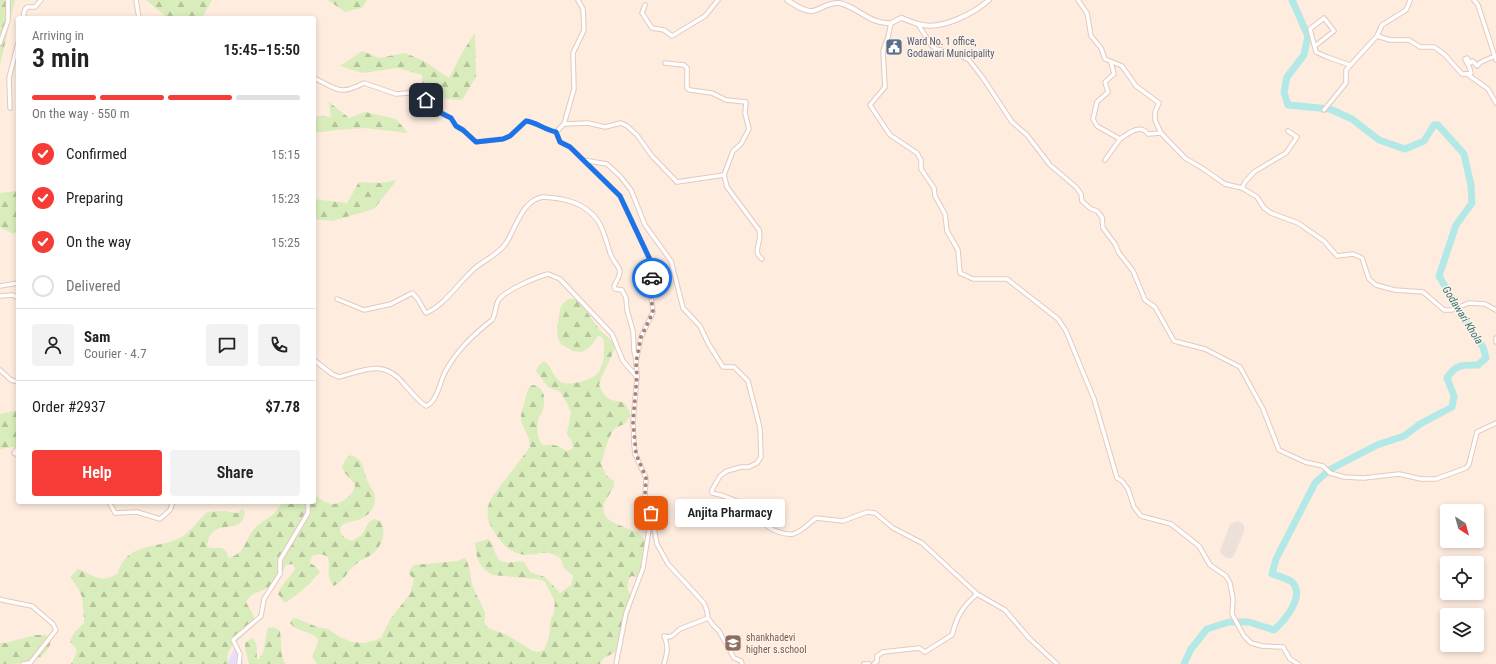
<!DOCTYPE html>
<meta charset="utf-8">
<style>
:root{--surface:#fff;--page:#f2f2f2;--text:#222;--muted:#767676;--line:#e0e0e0;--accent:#f53c37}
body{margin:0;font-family:"Roboto Condensed",sans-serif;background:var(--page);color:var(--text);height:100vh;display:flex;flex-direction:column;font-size:15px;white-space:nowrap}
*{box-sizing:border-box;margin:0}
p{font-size:13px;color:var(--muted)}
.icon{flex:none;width:22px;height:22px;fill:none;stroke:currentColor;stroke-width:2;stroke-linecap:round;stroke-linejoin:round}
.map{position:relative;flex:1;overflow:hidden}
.sheet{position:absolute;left:16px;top:16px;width:300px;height:488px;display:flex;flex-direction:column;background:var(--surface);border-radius:4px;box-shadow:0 2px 6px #0003}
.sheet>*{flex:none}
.needle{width:26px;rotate:144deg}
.fabs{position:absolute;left:1440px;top:504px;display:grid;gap:8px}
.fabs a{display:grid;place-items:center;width:44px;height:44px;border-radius:4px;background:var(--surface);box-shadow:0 2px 6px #0003;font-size:20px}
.pin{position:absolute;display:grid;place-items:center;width:34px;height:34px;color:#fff;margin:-17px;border-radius:8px;box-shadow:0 2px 6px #0006}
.courier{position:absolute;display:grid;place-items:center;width:40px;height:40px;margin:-20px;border:3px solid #1a73e8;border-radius:50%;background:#fff;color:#222;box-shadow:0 1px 5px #0007}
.bubble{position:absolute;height:28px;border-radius:4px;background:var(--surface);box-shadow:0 2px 6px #0003;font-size:13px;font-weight:600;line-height:28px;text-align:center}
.headline em{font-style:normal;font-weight:600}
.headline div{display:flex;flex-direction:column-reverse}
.headline{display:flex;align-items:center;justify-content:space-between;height:68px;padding:0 16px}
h1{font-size:26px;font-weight:600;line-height:30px}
.bar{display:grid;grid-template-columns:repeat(4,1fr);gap:6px 4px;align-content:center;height:48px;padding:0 16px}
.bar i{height:5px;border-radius:3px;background:var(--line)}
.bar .active{background:var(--accent)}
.bar p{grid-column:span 4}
.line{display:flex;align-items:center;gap:10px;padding:0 16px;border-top:1px solid var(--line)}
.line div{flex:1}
.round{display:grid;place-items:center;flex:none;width:42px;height:42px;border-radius:4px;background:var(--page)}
ol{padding:0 16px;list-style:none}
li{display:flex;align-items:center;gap:12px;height:44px}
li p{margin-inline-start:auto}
li .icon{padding:4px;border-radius:50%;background:var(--accent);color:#fff;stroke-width:4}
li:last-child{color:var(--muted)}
li i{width:22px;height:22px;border:2px solid var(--line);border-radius:50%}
.button{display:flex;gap:8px;margin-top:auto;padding:8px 16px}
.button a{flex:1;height:46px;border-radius:4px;background:var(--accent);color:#fff;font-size:16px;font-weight:600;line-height:46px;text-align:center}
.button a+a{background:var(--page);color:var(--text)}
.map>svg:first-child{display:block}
</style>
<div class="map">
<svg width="1496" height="664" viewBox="0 0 1496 664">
<defs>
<pattern id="forest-firs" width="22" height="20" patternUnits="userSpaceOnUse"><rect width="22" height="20" fill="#d9edbc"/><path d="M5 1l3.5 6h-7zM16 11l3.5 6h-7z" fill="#b5c29a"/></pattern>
</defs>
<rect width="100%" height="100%" fill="#feecdf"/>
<path fill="#ece0db" d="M1239 521 1244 525V531L1234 556 1231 558H1227L1222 555 1220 551 1230 525 1234 522Z"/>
<path fill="#e9dcfa" d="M235 647 241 651 243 664H227Z"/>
<g fill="url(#forest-firs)">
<path d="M0 0H15L0 65Z"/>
<path d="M146 0H212L202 18H164V15Z"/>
<path d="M328 0H367L362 8 345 12Z"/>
<path d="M475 33 476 77 462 100 446 99 422 90V75L398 68 362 73 340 66 362 51 379 58 405 53 424 61 449 78 462 53Z"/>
<path d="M329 102 349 118 365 112 396 119 408 133 366 128 336 130 314 133V116L331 117Z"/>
<path d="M397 180 374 209 332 221 314 219V199L347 203 359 182 380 183Z"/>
<path d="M18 191V230L13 234 0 227V193Z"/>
<path d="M568 299H575L579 301 599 329 615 344C614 357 602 371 599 385 605 399 609 400 623 402 629 408 633 415 626 422 623 426 617 425 613 431 607 440 604 454 601 464L606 475 614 481C615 492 601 499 604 512 609 531 648 524 648 551 648 558 644 567 642 575L638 577 631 576C625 585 628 592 633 601L619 650 604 658 600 664H317L312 657 317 645 318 639C310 630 298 633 290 623L292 619 296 618 317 627 328 629 340 637 352 642 363 643 373 641 381 638 391 618 410 594 414 579 409 574V571L414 565 457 561 464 558 466 559C471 570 470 577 473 587 476 595 483 605 485 614 485 620 483 623 488 628L507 635 533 651 539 652 544 650 549 637 551 619 553 616 555 602 545 582 538 579 492 575 484 569 479 562 477 557 475 543 488 539C496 545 493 559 504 562 510 564 517 560 524 562L530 572 545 577 560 593 571 585 573 576C571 574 567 571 564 568 561 563 563 559 557 556 549 552 543 552 536 554 514 558 502 546 492 528 486 518 486 507 492 497L530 447 529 439 521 421V415L528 389 532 385C546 386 546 402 542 412 541 415 538 418 538 420 537 426 537 439 542 444 545 447 549 444 553 445 558 445 563 449 567 451L573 448 572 442 567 433 571 412 567 403 560 392 548 387 536 371 539 365 544 361 547 363C551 368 554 377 559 381 564 384 569 384 575 383 594 379 603 374 604 353 604 347 605 342 602 337L598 336 590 347 582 352 573 351 561 344 558 339 557 330 560 309 562 305Z"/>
<path d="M18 410V446L0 449V414Z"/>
<path d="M351 455C364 460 363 469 367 480 368 484 371 487 373 491 379 504 371 515 358 520 352 522 347 521 341 526L340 532 345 538 352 541 362 535 369 522 375 519 381 521C386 532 383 546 372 554 367 558 360 560 356 564 347 571 345 580 334 586 325 577 331 568 328 557 322 553 318 554 312 556L310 563 315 566 320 572C310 584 299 593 287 602H284L278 594C281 583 291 578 295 568L293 564 286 565C283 570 282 577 277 582 268 591 252 590 246 602 248 607 254 613 254 619 255 635 220 643 229 664H71L77 652 75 647 70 641 74 633 84 623V617L82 597 78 588 70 577 78 569C94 575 100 585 118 573 126 542 158 549 180 538 189 534 199 519 207 512L225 511 237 513 242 509 245 512C242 539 211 513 207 547L212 548H222L227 552 228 558C245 555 245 539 255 528 264 518 277 517 281 502H314V495C319 498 325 503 332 504 341 505 355 494 355 484L345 473 342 467 346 458Z"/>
<path d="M274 627 280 631 282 656 285 664H249L245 648V643L252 638C259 643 256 651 257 658L259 659 263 653 267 631 268 628Z"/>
<path d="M35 635H46L51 641C46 664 19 664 0 664V643H6Z"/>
</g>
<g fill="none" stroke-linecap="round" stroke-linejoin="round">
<path stroke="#b2e9e7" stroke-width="7" d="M1184 664 1191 649 1207 629 1229 622H1249L1274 630C1284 621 1306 596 1292 582 1287 578 1278 576 1272 574L1276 559 1315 483 1329 470 1377 445 1404 436 1420 424 1452 407 1454 396 1447 378C1456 364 1463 365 1478 365L1486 358 1483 347 1475 337 1439 276 1456 225 1472 203 1471 185 1464 154 1438 125H1434L1424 141 1405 149 1379 140 1352 119 1330 109 1288 105 1284 92 1287 77 1304 55 1308 36 1292 0"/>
<g stroke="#e5c8bd" stroke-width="5.5">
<g id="minor">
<path d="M136 0 139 18"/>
<path d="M578 0 583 9 584 30 573 53 574 89 564 124 556 132 560 142 570 147 620 196 652 264 653 271 650 288 653 312 641 337 636 362 637 377 633 422 634 444 635 454 646 478 645 495 647 505 651 513 657 544 668 564 704 603 707 611 708 618 713 625 719 631 734 658 741 661 742 664"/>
<path d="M1078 0 1087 13 1091 36 1101 48 1105 59 1122 66 1136 86 1159 103 1155 112V120L1161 133 1185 158 1202 168 1225 184 1242 188 1257 197 1264 208 1271 213 1298 223 1324 241 1337 256 1353 254 1362 258 1369 279 1376 285 1395 290 1423 292 1444 310H1452L1469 303 1485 304 1496 310"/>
<path d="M1474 0 1478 5 1496 60"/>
<path d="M645 5 642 13 652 28 664 30 672 36 705 16 718 0"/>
<path d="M24 18C23 13 24 10 27 7H35L41 0"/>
<path d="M891 23 888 37 883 51 885 87 870 105 890 135 917 153 921 160V169L934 188 935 196 945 214 947 231 958 250 960 273 973 279H1007L1058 319 1066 331 1094 399 1117 478 1122 481 1128 489 1134 507 1141 516 1171 524 1199 546 1210 565 1226 576 1230 583 1233 599 1232 614 1244 636 1251 643 1262 646 1283 647 1290 659 1298 664"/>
<path d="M918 24 931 45 936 49 958 54 969 60 983 78 1012 122 1027 135 1050 165 1076 187 1081 194 1082 201 1091 209 1097 211 1102 217 1103 228 1115 244 1119 253 1133 271 1145 300 1155 307 1174 341 1205 349 1240 367 1263 409 1279 450 1305 462 1323 466 1330 473 1344 477 1364 478 1399 474 1421 479H1436L1466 468 1469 464 1477 432 1496 423"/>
<path d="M1377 36 1390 40H1409L1420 47H1434L1444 54 1462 74H1467L1488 89 1496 103"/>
<path d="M0 43 8 21V0"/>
<path d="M1315 46 1334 31 1324 18 1310 29 1316 52 1327 57 1350 65"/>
<path d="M1467 74 1471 73 1470 69 1465 59 1467 58 1470 63 1473 61 1477 66 1481 62 1495 56"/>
<path d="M314 78C337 89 339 96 364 83L396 94 408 93 418 95 426 100 431 108 451 118 456 126 463 130 476 142 503 139 510 136 526 121C536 122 545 130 556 132"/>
<path d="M10 108 9 78 18 43"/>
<path d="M1324 110 1346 83V70L1377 36 1382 25 1406 10 1410 1V0"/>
<path d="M564 124 588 123 605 127 621 123 627 126 637 135 652 156 677 182 724 175 733 151 741 144 749 129 745 113 746 102 726 100 712 93 690 90 687 88V68L684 65 665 63"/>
<path d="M1120 139C1128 134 1140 123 1148 134L1161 133"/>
<path d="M583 160 607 164 620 176 631 190 645 225 671 261 683 308 700 326 708 343 723 367H734L748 381 760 428 761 457 757 463 749 467H741L727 471 720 476 712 490V493C728 496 744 504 757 514 761 517 763 522 767 526 773 531 785 535 793 534 802 532 809 523 816 518L843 521 867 512 875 513 893 528 922 543 977 594"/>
<path d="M1105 160 1120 139 1097 126 1093 119 1097 102 1108 92 1105 82 1114 74 1111 62"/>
<path d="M724 175 727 187 759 230C763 243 751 251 762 259"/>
<path d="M1242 188 1245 182 1254 172 1286 153 1297 137 1288 131"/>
<path d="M0 286 18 283"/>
<path d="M0 296 13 295 18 298"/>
<path d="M337 299 364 310 391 304 412 293C420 299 420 305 426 313 446 304 458 283 475 268 485 260 499 254 506 243 516 228 522 200 543 197 563 198 585 202 598 221 604 230 607 243 610 253 617 271 626 265 614 286L615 289 622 290 626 298 627 310 633 331 634 351 636 359"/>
<path d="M1496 338V342"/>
<path d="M314 360 332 374 339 377C365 370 384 359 404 384 410 391 418 401 426 406 437 402 440 382 445 372 457 350 473 335 492 320 496 314 495 307 498 301 503 291 537 277 548 274L560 279 612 334 623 361 637 377"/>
<path d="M0 370 11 380 18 382"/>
<path d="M18 448 14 453 18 455"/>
<path d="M109 502 115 513 137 512 160 519 170 510 173 502"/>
<path d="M0 599 2 600 32 606 53 624 56 630 30 663 23 664"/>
<path d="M239 664 240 654 233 640 261 616 264 599 280 574V560L308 513V502"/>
<path d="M616 664 626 613 643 568 651 516"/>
<path d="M664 664C667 653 669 646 664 636L668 637 672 636 680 629 708 618"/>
<path d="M864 664H869"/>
<path d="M874 664 877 661V656L883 652 919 648 925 652 952 635C957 616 962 607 977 594L1005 610 1029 638 1057 664"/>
</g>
</g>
<g stroke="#e5c8bd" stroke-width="6">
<path id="tertiary" d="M787 0C794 4 804 12 812 11 821 10 827 2 839 3 857 6 870 25 891 23 895 22 897 19 902 18 909 21 916 24 923 25 944 29 974 13 989 0"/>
</g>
<use href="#minor" stroke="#fff" stroke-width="3.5"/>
<use href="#tertiary" stroke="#fff" stroke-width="4"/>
</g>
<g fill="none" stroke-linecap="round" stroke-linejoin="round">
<path stroke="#a6847a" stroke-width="4" stroke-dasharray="0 7.2" d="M651 513 647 505 645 495 646 478 636 454 633 422 637 376 636 362 641 337 653 312 650 288 652 278"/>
<path stroke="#1a73e8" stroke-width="5" d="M426 100 431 108 451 118 456 126 463 130 476 142 503 139 510 136 526 121C536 122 545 130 556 132L560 142 570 147 620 196 652 264 653 271 652 278"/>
</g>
<defs>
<g id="civic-square" transform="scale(0.9)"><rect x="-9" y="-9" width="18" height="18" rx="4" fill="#5c6f8a" stroke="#fff1e7"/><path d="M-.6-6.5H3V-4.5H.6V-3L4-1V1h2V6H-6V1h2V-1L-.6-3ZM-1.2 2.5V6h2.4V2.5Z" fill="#fff"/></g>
<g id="school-square" transform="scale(0.9)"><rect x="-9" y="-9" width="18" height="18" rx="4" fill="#8d6e63" stroke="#fff1e7"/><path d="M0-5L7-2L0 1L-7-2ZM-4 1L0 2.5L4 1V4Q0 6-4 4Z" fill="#fff"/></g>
</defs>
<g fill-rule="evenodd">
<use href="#civic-square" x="894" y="47"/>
<use href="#school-square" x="733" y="643"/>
</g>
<g text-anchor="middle" stroke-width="3" stroke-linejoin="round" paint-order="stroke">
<g font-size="10" fill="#4e5e75" stroke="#fff1e7" text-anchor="start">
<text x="907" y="45">Ward No. 1 office,<tspan x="907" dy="12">Godawari Municipality</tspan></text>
</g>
<g font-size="10" fill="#785e54" stroke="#fff1e7" text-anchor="start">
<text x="746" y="641">shankhadevi<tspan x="746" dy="12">higher s.school</tspan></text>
</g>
<g font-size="11" font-style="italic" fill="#347775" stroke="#fff1e7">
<text transform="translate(1463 315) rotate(58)" y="4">Godawari Khola</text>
</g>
</g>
</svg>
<div class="fabs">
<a><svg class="needle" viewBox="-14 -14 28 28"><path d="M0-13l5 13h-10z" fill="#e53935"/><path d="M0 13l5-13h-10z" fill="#767676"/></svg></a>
<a><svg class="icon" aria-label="locate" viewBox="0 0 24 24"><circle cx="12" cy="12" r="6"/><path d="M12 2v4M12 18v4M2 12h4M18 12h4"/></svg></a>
<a><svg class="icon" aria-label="layers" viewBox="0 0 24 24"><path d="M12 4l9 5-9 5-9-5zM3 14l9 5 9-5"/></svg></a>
</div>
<div class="pin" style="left:651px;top:513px;background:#ea580c"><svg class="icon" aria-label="bag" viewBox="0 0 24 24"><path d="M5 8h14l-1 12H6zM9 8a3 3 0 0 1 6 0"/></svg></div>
<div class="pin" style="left:426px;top:100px;background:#1f2937"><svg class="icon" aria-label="home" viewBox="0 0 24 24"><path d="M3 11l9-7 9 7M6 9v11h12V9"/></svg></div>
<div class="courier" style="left:652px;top:278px"><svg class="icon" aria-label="car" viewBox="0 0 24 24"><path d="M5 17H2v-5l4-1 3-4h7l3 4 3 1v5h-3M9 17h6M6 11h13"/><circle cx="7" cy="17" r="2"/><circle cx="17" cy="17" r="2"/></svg></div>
<div class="bubble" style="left:675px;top:499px;width:110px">Anjita Pharmacy</div>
<section class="sheet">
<div class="headline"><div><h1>3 min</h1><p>Arriving in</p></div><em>15:45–15:50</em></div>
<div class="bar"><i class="active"></i><i class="active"></i><i class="active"></i><i></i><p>On the way · 550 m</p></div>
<ol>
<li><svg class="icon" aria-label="check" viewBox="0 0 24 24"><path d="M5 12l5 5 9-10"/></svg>Confirmed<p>15:15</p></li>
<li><svg class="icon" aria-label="check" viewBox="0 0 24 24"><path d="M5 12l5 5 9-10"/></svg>Preparing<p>15:23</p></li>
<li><svg class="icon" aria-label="check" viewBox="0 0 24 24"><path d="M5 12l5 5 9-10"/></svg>On the way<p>15:25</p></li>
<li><i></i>Delivered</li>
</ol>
<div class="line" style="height:72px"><a class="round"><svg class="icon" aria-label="person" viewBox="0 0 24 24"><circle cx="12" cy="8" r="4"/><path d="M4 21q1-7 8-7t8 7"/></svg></a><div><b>Sam</b><p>Courier · 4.7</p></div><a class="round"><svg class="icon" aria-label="chat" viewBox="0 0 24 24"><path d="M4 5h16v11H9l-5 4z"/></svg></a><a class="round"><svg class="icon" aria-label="phone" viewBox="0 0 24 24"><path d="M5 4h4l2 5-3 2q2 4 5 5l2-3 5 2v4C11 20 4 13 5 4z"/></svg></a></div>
<div class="line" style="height:52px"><div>Order #2937</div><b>$7.78</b></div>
<div class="button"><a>Help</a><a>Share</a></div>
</section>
</div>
